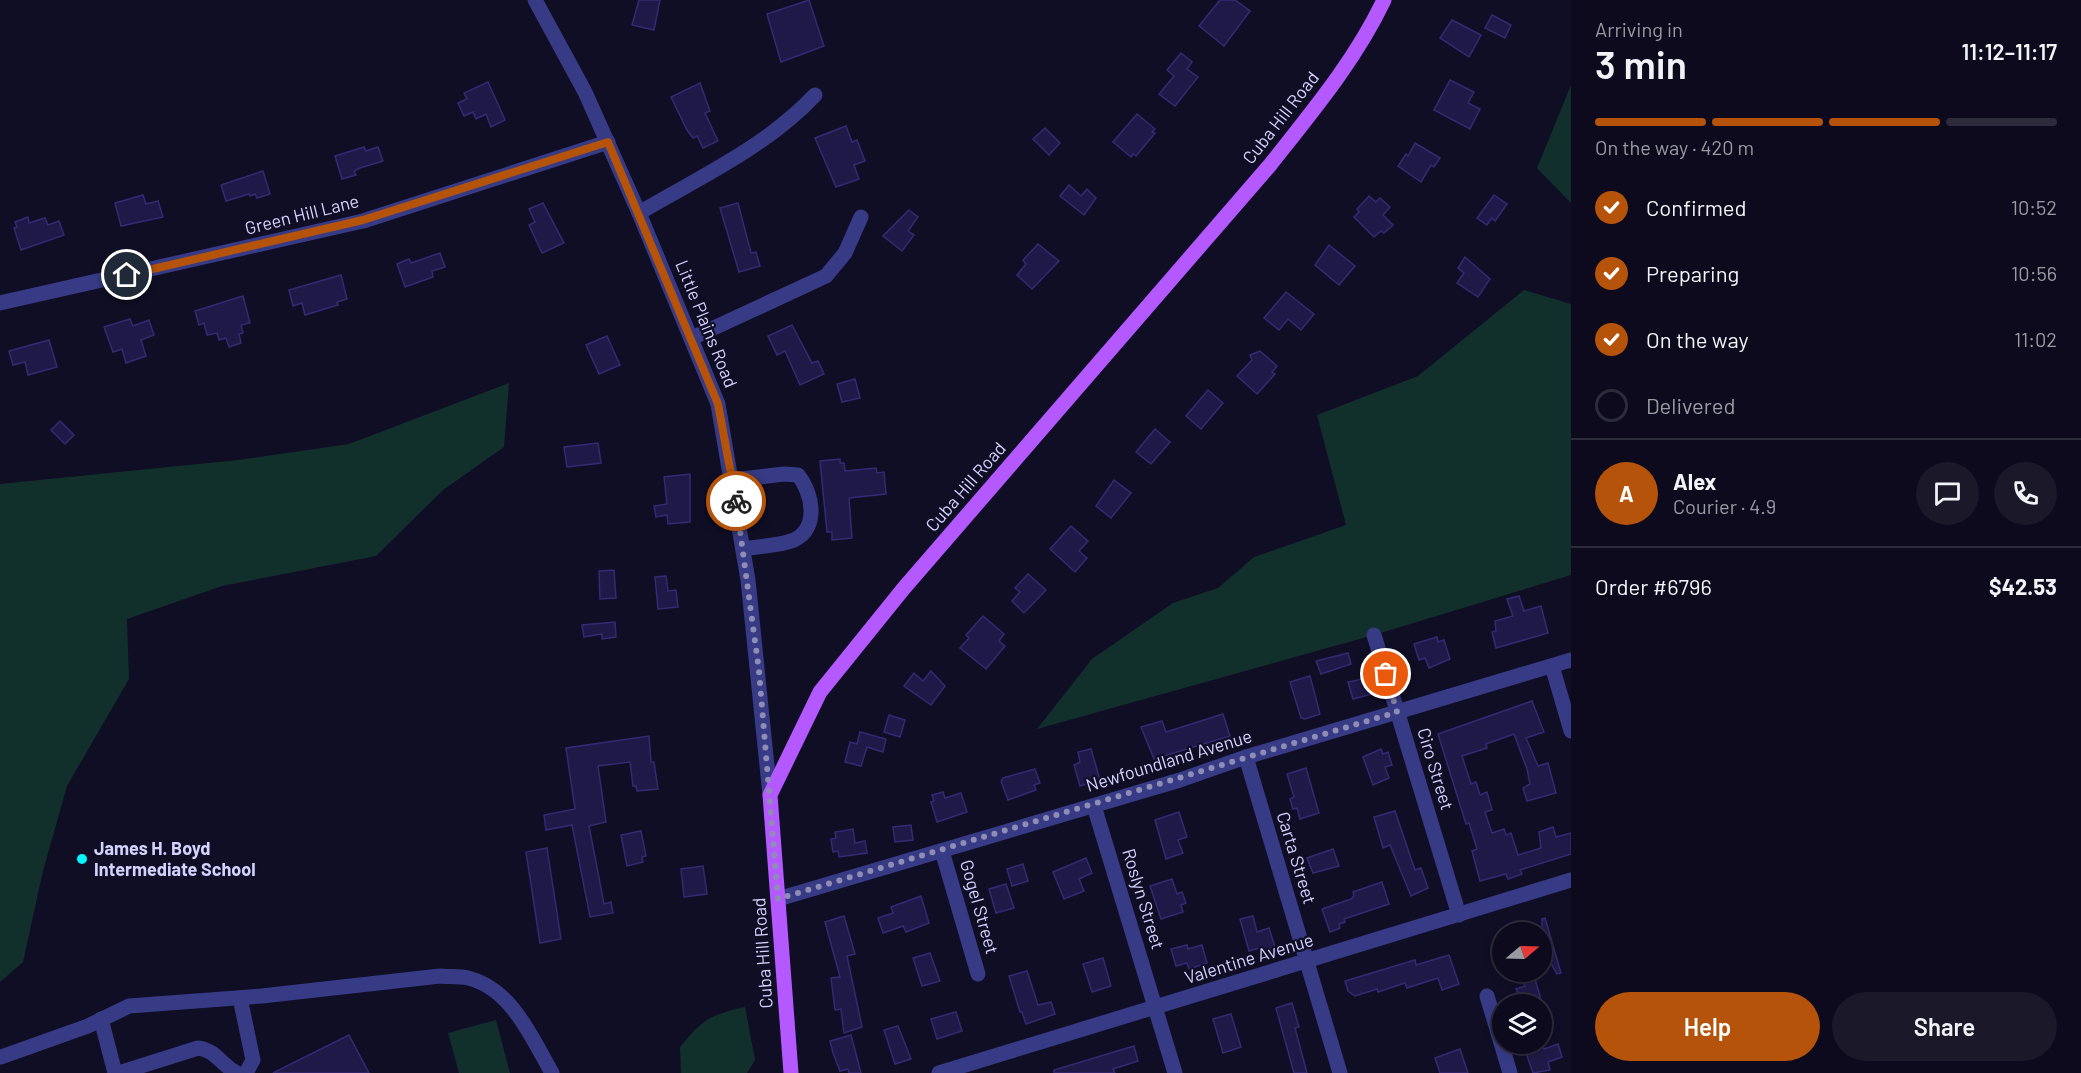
<!DOCTYPE html>
<meta charset="utf-8">
<style>
:root{--surface:#0c0a1c;--page:#1a1829;--text:#f1f3f6;--muted:#9a9aa3;--line:#2c2b3b;--accent:#b45309}
body{margin:0;font-family:Barlow,sans-serif;background:var(--page);color:var(--text);height:100vh;display:flex;flex-direction:column;font-size:22px;white-space:nowrap}
*{box-sizing:border-box;margin:0}
p{font-size:20px;color:var(--muted)}
.icon{flex:none;width:33px;height:33px;fill:none;stroke:currentColor;stroke-width:2;stroke-linecap:round;stroke-linejoin:round}
.map{position:relative;flex:1;overflow:hidden}
.sheet{display:flex;flex-direction:column;background:var(--surface);width:510px}
.sheet>*{flex:none}
.needle{width:39px;rotate:71deg}
.buttons{position:absolute;left:1492px;top:922px;display:grid;gap:12px}
.buttons a{display:grid;place-items:center;width:60px;height:60px;border-radius:50%;background:var(--surface);box-shadow:0 3px 9px #0003,0 0 0 2px var(--line);font-size:30px}
.pin{position:absolute;display:grid;place-items:center;width:51px;height:51px;color:#fff;margin:-26px;border:3px solid #fff;border-radius:50%;box-shadow:0 2px 6px #0007}
.courier{position:absolute;display:grid;place-items:center;width:60px;height:60px;margin:-30px;border:4px solid #b45309;border-radius:50%;background:#fff;color:#222;box-shadow:0 2px 8px #0007}
.headline em{font-style:normal;font-weight:600}
.headline div{display:flex;flex-direction:column-reverse}
.headline{display:flex;align-items:center;justify-content:space-between;height:102px;padding:0 24px}
h1{font-size:39px;font-weight:600;line-height:45px}
.bar{display:grid;grid-template-columns:repeat(4,1fr);gap:9px 6px;align-content:center;height:72px;padding:0 24px}
.bar i{height:8px;border-radius:4px;background:var(--line)}
.bar .current{background:var(--accent)}
.bar p{grid-column:span 4}
.line{display:flex;align-items:center;gap:15px;padding:0 24px;border-top:2px solid var(--line)}
.line div{flex:1}
.round{display:grid;place-items:center;flex:none;width:63px;height:63px;border-radius:32px;background:var(--page)}
ol{padding:0 24px;list-style:none}
li{display:flex;align-items:center;gap:18px;height:66px}
li p{margin-inline-start:auto}
li .icon{padding:6px;border-radius:50%;background:var(--accent);color:#fff;stroke-width:4}
li:last-child{color:var(--muted)}
li i{width:33px;height:33px;border:3px solid var(--line);border-radius:50%}
.cta{display:flex;gap:12px;margin-top:auto;padding:12px 24px}
.cta a{flex:1;height:69px;border-radius:36px;background:var(--accent);color:#fff;font-size:24px;font-weight:600;line-height:69px;text-align:center}
.cta a+a{background:var(--page);color:var(--text)}
main{display:flex;flex:1;min-height:0}
.map>svg:first-child{display:block}
</style>
<main>
<div class="map">
<svg width="1571" height="1073" viewBox="0 0 1571 1073">
<rect width="100%" height="100%" fill="#100e25"/>
<g fill="#11302c">
<path d="M1571 85V203L1537 168Z"/>
<path d="M1524 290 1571 304V575L1374 635 1037 729 1092 659 1173 603 1218 588 1254 557 1346 525 1317 415 1418 376Z"/>
<path d="M509 383 504 447 443 490 376 556 222 586 127 619 129 679 67 786 43 871 23 962 0 982V484L238 460 349 444Z"/>
<path d="M745 1007 755 1060 747 1073H681L680 1047C703 1019 710 1015 745 1007Z"/>
<path d="M496 1020 510 1073H459L448 1033Z"/>
</g>
<g fill="#1f1947" stroke="#332a74" stroke-width="1.5">
<path d="M639 0H660L654 30 632 25Z"/>
<path d="M809 0 824 46 781 62 767 14Z"/>
<path d="M1220 0H1235L1250 11 1224 46 1199 26Z"/>
<path d="M1492 15 1511 25 1505 38 1485 28Z"/>
<path d="M1452 20 1481 35 1469 57 1440 38Z"/>
<path d="M1181 53 1192 62 1187 69 1198 77 1175 106 1159 94 1174 76 1167 70Z"/>
<path d="M1450 80 1474 92 1468 103 1480 109 1470 129 1434 110Z"/>
<path d="M488 82 505 120 491 127 486 114 476 119 473 112 464 116 458 103 467 99 464 93Z"/>
<path d="M700 83 710 111 705 113 718 141 703 148 697 136 693 138 687 130 671 97Z"/>
<path d="M1137 114 1155 129 1152 132 1155 133 1136 156 1133 154 1131 157 1113 142Z"/>
<path d="M846 126 852 142 857 140 865 161 854 165 859 179 836 187 815 138Z"/>
<path d="M1045 128 1060 143 1049 155 1033 139Z"/>
<path d="M1415 143 1440 158 1434 167 1431 165 1421 182 1398 166 1406 154 1408 156Z"/>
<path d="M364 147 366 151 378 147 383 161 360 168 354 171 356 175 342 179 335 156Z"/>
<path d="M263 171 270 194 257 198 255 194 250 196 249 194 226 201 221 185Z"/>
<path d="M1069 185 1081 196 1087 189 1096 198 1084 215 1060 196Z"/>
<path d="M143 195 146 204 158 201 163 217 121 226 115 203Z"/>
<path d="M1494 195 1507 204 1495 221 1492 218 1487 225 1477 218Z"/>
<path d="M1369 196 1376 202 1380 198 1390 207 1383 215 1393 225 1384 233 1381 231 1374 237 1354 217 1359 212 1357 209Z"/>
<path d="M543 203 564 243 542 253 529 225 535 222 529 209Z"/>
<path d="M738 203 751 253 756 252 760 266 739 272 720 208Z"/>
<path d="M909 210 918 217 908 231 914 235 902 251 883 236Z"/>
<path d="M28 217 29 223 45 218 48 225 59 221 64 235 21 250 14 228 17 227 15 222Z"/>
<path d="M1038 244 1059 261 1032 289 1017 275 1026 264 1023 260Z"/>
<path d="M1329 245 1355 266 1339 285 1315 265Z"/>
<path d="M440 253 445 267 432 271 433 277 405 287 397 264 409 259 411 263Z"/>
<path d="M1465 257 1490 279 1478 297 1457 283 1464 273 1458 268Z"/>
<path d="M341 275 347 299 337 302 338 305 305 315 302 303 293 306 289 290Z"/>
<path d="M1286 292 1314 314 1301 330 1288 319 1279 330 1264 318Z"/>
<path d="M243 296 250 323 241 325 243 333 239 334 241 343 229 347 226 338 219 340 217 333 207 335 204 323 199 325 195 311Z"/>
<path d="M130 319 133 326 149 320 154 335 141 340 146 356 126 363 122 349 113 352 104 327Z"/>
<path d="M792 325 812 363 818 361 824 374 800 385 785 351 777 355 768 336Z"/>
<path d="M607 336 620 365 599 374 586 345Z"/>
<path d="M49 340 57 367 28 375 25 362 13 365 9 351Z"/>
<path d="M1260 351 1277 366 1272 372 1275 374 1257 394 1237 376 1252 360 1250 355Z"/>
<path d="M855 379 860 398 842 402 837 384Z"/>
<path d="M1208 390 1223 403 1201 429 1186 416Z"/>
<path d="M60 421 74 435 65 444 51 430Z"/>
<path d="M1155 429 1170 442 1151 464 1136 452Z"/>
<path d="M598 443 601 463 567 467 564 447Z"/>
<path d="M840 459V463H844L845 471 876 468 877 473 884 472 886 494 849 498 852 538 832 540V532H827L820 461Z"/>
<path d="M690 474V522L668 524 667 515 656 517 654 506 667 504 664 477Z"/>
<path d="M1114 480 1131 493 1111 518 1096 506Z"/>
<path d="M1071 526 1088 541 1079 551 1087 558 1075 572 1050 549Z"/>
<path d="M614 570 616 598 600 599 599 571Z"/>
<path d="M1028 574 1046 590 1024 613 1012 601 1020 592 1015 588Z"/>
<path d="M666 576 668 591 676 590 678 607 658 609 655 577Z"/>
<path d="M1519 596 1524 611 1541 606 1548 633 1496 648 1492 632 1496 631 1495 621 1513 616 1507 599Z"/>
<path d="M983 616 1004 634 999 641 1005 646 986 669 960 648 969 638 966 635Z"/>
<path d="M615 622 616 637 602 639V634L584 637 582 625Z"/>
<path d="M1437 637 1438 642 1444 640 1450 659 1429 668 1425 658 1419 660 1414 644Z"/>
<path d="M1348 653 1351 664 1321 674 1316 661Z"/>
<path d="M931 671 945 686 931 705 904 686 914 673 923 681Z"/>
<path d="M1310 676 1320 714 1305 719 1301 718 1290 682Z"/>
<path d="M1367 678 1372 694 1353 699 1348 682Z"/>
<path d="M1532 701 1544 732 1526 738 1538 766 1548 763 1556 793 1527 801 1523 788 1530 784 1527 769 1514 734 1486 744 1487 748 1462 756 1471 784 1476 782 1480 795 1487 792 1492 810 1485 812 1492 833 1504 829 1506 835 1511 833 1518 855 1541 848 1539 832 1553 827 1556 837 1571 833V854L1520 870 1522 874 1508 879 1506 874 1480 881 1472 851 1477 849 1469 823 1466 824 1438 734Z"/>
<path d="M1223 714 1230 736 1154 759 1141 727 1162 721 1166 732Z"/>
<path d="M889 715 905 720 900 737 884 732Z"/>
<path d="M860 732 886 739 883 752 867 747 861 766 845 762 850 742 857 744Z"/>
<path d="M649 736 651 762H654L658 789 637 791 636 786H633L630 762 598 766 606 822 589 826 604 904 611 902 613 913 590 917 572 825 546 830 544 815 575 809 566 748Z"/>
<path d="M1091 749 1100 780 1080 786 1074 765 1080 762 1078 752Z"/>
<path d="M1381 749 1383 754 1388 752 1392 765 1385 767 1389 778 1373 785 1363 757Z"/>
<path d="M1306 768 1319 813 1300 819 1297 808 1293 809 1290 799 1294 797 1287 774Z"/>
<path d="M1035 769 1040 783 1034 785 1036 790 1008 800 1001 781 1003 778Z"/>
<path d="M943 792 945 798 961 793 967 812 937 822 931 802 934 801 932 795Z"/>
<path d="M1395 811 1415 870 1421 868 1428 888 1413 895 1411 896 1390 845 1383 848 1374 817Z"/>
<path d="M1179 812 1187 837 1178 840 1183 853 1166 859 1155 820Z"/>
<path d="M911 825 913 840 895 842 893 827Z"/>
<path d="M853 829 855 843 865 841 867 853 839 857 838 851 833 852 831 839 836 838 835 832Z"/>
<path d="M641 831 646 856 642 857 643 862 627 866 621 835Z"/>
<path d="M547 848 561 939 540 943 526 852Z"/>
<path d="M1333 849 1339 866 1313 873 1307 858Z"/>
<path d="M1086 858 1092 873 1079 879 1084 891 1064 899 1053 872Z"/>
<path d="M1023 864 1028 881 1012 886 1007 869Z"/>
<path d="M703 866 707 894 684 897 681 869Z"/>
<path d="M1172 879 1177 894 1182 892 1186 903 1181 905 1183 912 1161 919 1150 886Z"/>
<path d="M1382 882 1389 904 1344 919 1345 922 1339 924 1340 928 1330 932 1322 909 1351 899 1354 896 1353 892Z"/>
<path d="M1006 884 1014 908 996 913 989 889Z"/>
<path d="M921 896 929 923 906 932 903 926 883 933 878 918 893 913 891 907Z"/>
<path d="M844 916 855 954 847 956 862 1027 844 1033 841 1009 835 1010 831 978 840 977 825 922Z"/>
<path d="M1253 916 1257 932 1269 928 1275 947 1264 950 1263 947 1249 951 1240 919Z"/>
<path d="M1545 918 1561 973 1557 974 1542 948V919Z"/>
<path d="M1187 945 1188 949 1202 945 1207 963 1189 969 1187 963 1176 966 1171 949Z"/>
<path d="M930 953 940 981 922 986 913 958Z"/>
<path d="M1449 955 1459 984 1442 990 1438 978 1407 988 1405 983 1378 992 1377 989 1355 996 1348 991 1345 981 1415 960 1416 965Z"/>
<path d="M1103 958 1111 986 1092 992 1083 964Z"/>
<path d="M1027 971 1038 1005 1051 1002 1055 1014 1026 1024 1022 1012H1020L1009 976Z"/>
<path d="M1535 979 1542 1003 1523 1005 1522 1002 1503 1005 1501 1009 1500 1005 1518 993 1516 989 1525 986 1523 982Z"/>
<path d="M1292 1003 1299 1027 1295 1028 1307 1073H1294L1276 1008Z"/>
<path d="M956 1012 962 1031 937 1039 931 1019Z"/>
<path d="M1231 1014 1241 1047 1223 1053 1213 1019Z"/>
<path d="M898 1026 911 1059 895 1064 884 1030Z"/>
<path d="M349 1035 369 1073H273Z"/>
<path d="M851 1035 861 1073H849L848 1069 840 1071 833 1053 830 1041Z"/>
<path d="M1534 1044H1542L1544 1049 1558 1044 1562 1057 1548 1062 1550 1070 1533 1073 1524 1047Z"/>
<path d="M1134 1046 1138 1061 1113 1069 1115 1073H1054V1070Z"/>
<path d="M1460 1049 1468 1073H1440L1435 1058Z"/>
</g>
<g fill="none" stroke-linecap="round" stroke-linejoin="round">
<g stroke="#373b86" stroke-width="15">
<path d="M535 0 585 92 639 213 718 404 748 580 770 795"/>
<path d="M639 213C700 177 766 147 815 95"/>
<path d="M0 303 363 221 608 142"/>
<path d="M692 338 826 276 845 253 861 217"/>
<path d="M733 480 784 474 798 475C812 492 820 528 794 540 779 546 759 546 743 549"/>
<path d="M1374 635 1459 915"/>
<path d="M1552 666 1571 731"/>
<path d="M1246 757 1340 1073"/>
<path d="M1094 806 1175 1073"/>
<path d="M942 851 978 974"/>
<path d="M778 899 1180 780 1246 757 1571 660"/>
<path d="M1487 996 1510 1073"/>
<path d="M240 998 253 1060 246 1073"/>
<path d="M101 1019 115 1073"/>
<path d="M1 1057 88 1026 129 1006 262 996 440 976C449 977 459 976 468 978 511 988 532 1038 552 1073"/>
<path d="M119 1073 198 1048C216 1050 221 1065 237 1073"/>
<path d="M939 1073 1571 880"/>
</g>
<path stroke="#b359ff" stroke-width="15" d="M791 1073 770 795 820 692 904 588 1270 165C1311 113 1355 61 1384 0"/>
</g>
<g fill="none" stroke-linecap="round" stroke-linejoin="round">
<path stroke="#8f8db3" stroke-width="6" stroke-dasharray="0 10.8" d="M736 501 759 671 778 899 1397 712 1386 674"/>
<path stroke="#b45309" stroke-width="8" d="M127 275 363 220 608 142 718 404 736 501"/>
</g>
<circle fill="#00f9fd" stroke="#100e25" stroke-width="2" cx="82" cy="859" r="6"/>
<g text-anchor="middle" stroke-width="4.5" stroke-linejoin="round" paint-order="stroke">
<g font-size="18" fill="#d4d2ff" stroke="#100e25">
<text transform="translate(1281 118) rotate(-52)" y="6">Cuba Hill Road</text>
<text transform="translate(302 215) rotate(-14)" y="6">Green Hill Lane</text>
<text transform="translate(706 324) rotate(68)" y="6">Little Plains Road</text>
<text transform="translate(966 487) rotate(-49)" y="6">Cuba Hill Road</text>
<text transform="translate(1169 761) rotate(-17)" y="6">Newfoundland Avenue</text>
<text transform="translate(1435 769) rotate(73)" y="6">Ciro Street</text>
<text transform="translate(1296 858) rotate(73)" y="6">Carta Street</text>
<text transform="translate(1143 899) rotate(73)" y="6">Roslyn Street</text>
<text transform="translate(979 907) rotate(74)" y="6">Gogel Street</text>
<text transform="translate(763 953) rotate(-94)" y="6">Cuba Hill Road</text>
<text transform="translate(1249 959) rotate(-17)" y="6">Valentine Avenue</text>
</g>
<g font-size="18" font-weight="bold" fill="#d4d2ff" stroke="#100e25" text-anchor="start">
<text x="94" y="855">James H. Boyd<tspan x="94" dy="21">Intermediate School</tspan></text>
</g>
</g>
</svg>
<div class="buttons">
<a><svg class="needle" viewBox="-14 -14 28 28"><path d="M0-13l5 13h-10z" fill="#e53935"/><path d="M0 13l5-13h-10z" fill="#9a9aa3"/></svg></a>
<a><svg class="icon" aria-label="layers" viewBox="0 0 24 24"><path d="M12 4l9 5-9 5-9-5zM3 14l9 5 9-5"/></svg></a>
</div>
<div class="pin" style="left:1386px;top:674px;background:#ea580c"><svg class="icon" aria-label="bag" viewBox="0 0 24 24"><path d="M5 8h14l-1 12H6zM9 8a3 3 0 0 1 6 0"/></svg></div>
<div class="pin" style="left:127px;top:275px;background:#1f2937"><svg class="icon" aria-label="home" viewBox="0 0 24 24"><path d="M3 11l9-7 9 7M6 9v11h12V9"/></svg></div>
<div class="courier" style="left:736px;top:501px"><svg class="icon" aria-label="bike" viewBox="0 0 24 24"><circle cx="6" cy="16" r="4"/><circle cx="18" cy="16" r="4"/><path d="M6 16l4-8h5l3 8M10 8l3 8H6M13 5h3"/></svg></div>
</div>
<section class="sheet">
<div class="headline"><div><h1>3 min</h1><p>Arriving in</p></div><em>11:12–11:17</em></div>
<div class="bar"><i class="current"></i><i class="current"></i><i class="current"></i><i></i><p>On the way · 420 m</p></div>
<ol>
<li><svg class="icon" aria-label="check" viewBox="0 0 24 24"><path d="M5 12l5 5 9-10"/></svg>Confirmed<p>10:52</p></li>
<li><svg class="icon" aria-label="check" viewBox="0 0 24 24"><path d="M5 12l5 5 9-10"/></svg>Preparing<p>10:56</p></li>
<li><svg class="icon" aria-label="check" viewBox="0 0 24 24"><path d="M5 12l5 5 9-10"/></svg>On the way<p>11:02</p></li>
<li><i></i>Delivered</li>
</ol>
<div class="line" style="height:108px"><b class="round" style="background:var(--accent);color:#fff">A</b><div><b>Alex</b><p>Courier · 4.9</p></div><a class="round"><svg class="icon" aria-label="chat" viewBox="0 0 24 24"><path d="M4 5h16v11H9l-5 4z"/></svg></a><a class="round"><svg class="icon" aria-label="phone" viewBox="0 0 24 24"><path d="M5 4h4l2 5-3 2q2 4 5 5l2-3 5 2v4C11 20 4 13 5 4z"/></svg></a></div>
<div class="line" style="height:78px"><div>Order #6796</div><b>$42.53</b></div>
<div class="cta"><a>Help</a><a>Share</a></div>
</section>
</main>
